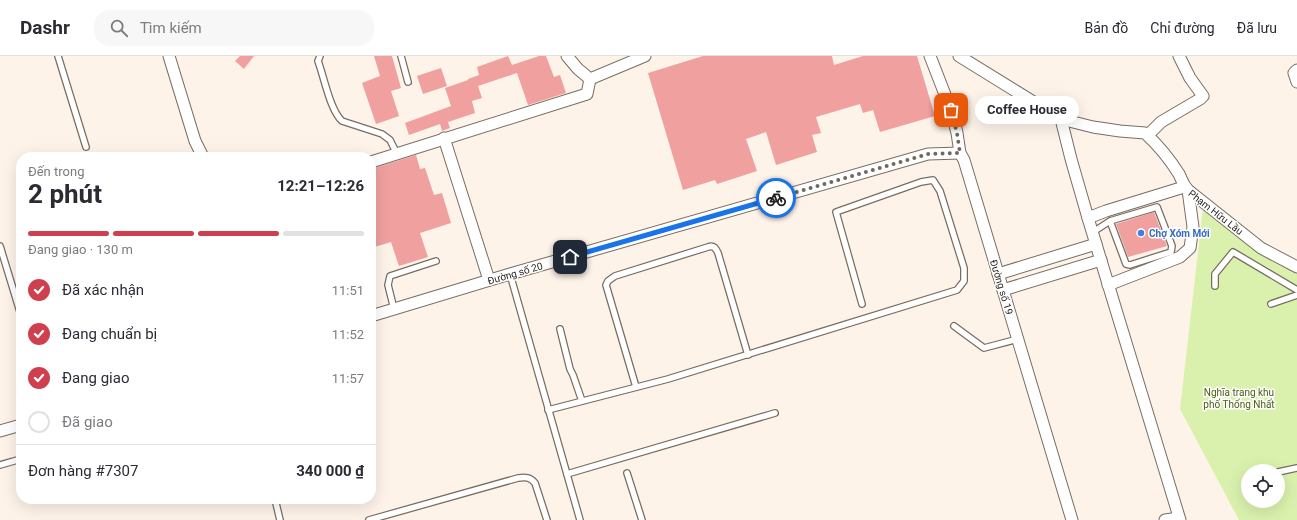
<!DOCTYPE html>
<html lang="vi">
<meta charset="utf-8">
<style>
:root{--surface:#fff;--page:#f7f7f7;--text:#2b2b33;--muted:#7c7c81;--line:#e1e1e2;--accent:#cf3f4e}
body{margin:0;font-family:Roboto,sans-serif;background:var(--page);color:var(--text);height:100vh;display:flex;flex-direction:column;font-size:15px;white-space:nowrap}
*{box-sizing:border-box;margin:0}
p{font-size:13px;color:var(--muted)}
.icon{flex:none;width:22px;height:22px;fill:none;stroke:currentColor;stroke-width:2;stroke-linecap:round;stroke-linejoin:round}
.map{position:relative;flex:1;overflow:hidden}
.details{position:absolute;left:16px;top:96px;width:360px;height:352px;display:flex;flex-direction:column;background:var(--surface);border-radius:16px;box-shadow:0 4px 16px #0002}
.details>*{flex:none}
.controls{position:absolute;left:1241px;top:408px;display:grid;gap:8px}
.controls a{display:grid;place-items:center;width:44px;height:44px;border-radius:50%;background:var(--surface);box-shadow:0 4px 16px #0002;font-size:20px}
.pin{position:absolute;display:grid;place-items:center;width:34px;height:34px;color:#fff;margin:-17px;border-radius:8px;box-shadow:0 2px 6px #0006}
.courier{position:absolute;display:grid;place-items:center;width:40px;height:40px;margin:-20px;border:3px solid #1a73e8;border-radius:50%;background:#fff;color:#222;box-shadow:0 1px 5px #0007}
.bubble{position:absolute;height:28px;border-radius:14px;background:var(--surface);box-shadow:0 4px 16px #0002;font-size:13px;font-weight:700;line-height:28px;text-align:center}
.summary em{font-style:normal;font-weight:700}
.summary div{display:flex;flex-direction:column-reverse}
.summary{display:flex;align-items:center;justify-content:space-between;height:68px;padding:0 12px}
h1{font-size:26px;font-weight:700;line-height:30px}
.bar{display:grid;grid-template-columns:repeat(4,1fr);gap:6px 4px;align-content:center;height:48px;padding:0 12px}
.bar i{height:5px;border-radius:3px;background:var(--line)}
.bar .active{background:var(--accent)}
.bar p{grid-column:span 4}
.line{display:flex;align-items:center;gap:10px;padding:0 12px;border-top:1px solid var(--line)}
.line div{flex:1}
ol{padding:0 12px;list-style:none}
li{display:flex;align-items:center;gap:12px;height:44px}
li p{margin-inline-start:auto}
li .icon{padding:4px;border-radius:50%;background:var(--accent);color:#fff;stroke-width:4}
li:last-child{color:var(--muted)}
li i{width:22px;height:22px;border:2px solid var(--line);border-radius:50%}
header{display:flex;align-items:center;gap:24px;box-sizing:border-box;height:56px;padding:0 20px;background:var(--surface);border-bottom:1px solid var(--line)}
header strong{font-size:19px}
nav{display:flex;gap:22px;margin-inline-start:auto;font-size:14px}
.search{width:280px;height:36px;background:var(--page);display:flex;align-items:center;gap:10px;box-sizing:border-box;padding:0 14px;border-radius:16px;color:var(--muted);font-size:15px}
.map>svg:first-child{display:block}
</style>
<header>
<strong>Dashr</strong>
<div class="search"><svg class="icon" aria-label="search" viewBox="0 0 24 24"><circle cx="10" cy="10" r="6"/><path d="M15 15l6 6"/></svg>Tìm kiếm</div>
<nav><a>Bản đồ</a><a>Chỉ đường</a><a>Đã lưu</a></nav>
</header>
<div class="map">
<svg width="1297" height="464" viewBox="0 0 1297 464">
<rect width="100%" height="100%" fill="#fef3e9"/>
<path fill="#daf1ae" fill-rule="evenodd" d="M1203 152C1232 177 1262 200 1297 215V464H1239L1180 353ZM1248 415H1278V445H1248Z"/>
<g fill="#efa09f">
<path d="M240 0H254L244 13 235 5Z"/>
<path d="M374 0H392L401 32 391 35 399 60 376 68 362 27 380 20Z"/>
<path d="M508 0 512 9 539 0H546L554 21 560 19 566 37 528 49 517 17 478 30 482 42 472 45 475 57 448 66 450 72 442 75 440 68 409 79 405 67 451 50 445 32 468 24V23L479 19 477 11Z"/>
<path d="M703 0H832L834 9 863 0H917L935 60 880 76 873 54 863 57 860 48 816 61 821 77 812 79 817 96 776 109 766 76 746 83 757 115 717 128 715 124 683 134 648 17Z"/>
<path d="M441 12 447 30 423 38 417 20Z"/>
<path d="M416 99 420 113 425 112 434 139 442 137 451 167 420 177 428 201 399 210 391 186 371 192V113Z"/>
<path d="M1154 156 1167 190 1128 201 1116 168Z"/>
</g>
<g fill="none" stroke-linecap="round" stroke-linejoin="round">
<g stroke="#796d62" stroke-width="8">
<g id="lane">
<path d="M58 0 86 91"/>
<path d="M320 0 318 5C324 21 330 54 342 65L382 78 390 84 397 98"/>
<path d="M401 0 408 26"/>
<path d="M1093 176 1110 165 1157 151 1172 190 1171 196 1130 209 1126 208 1110 165"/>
<path d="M0 190 21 259"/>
<path d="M510 218 580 464"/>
<path d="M1215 230V218L1233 196 1297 234"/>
<path d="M1271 248 1297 239"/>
<path d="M394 253 388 229 390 220 436 205"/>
<path d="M954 270 984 292 1018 283"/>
<path d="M560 273 570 313 573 319 582 345"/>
<path d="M636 331 606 229 608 225 615 220 708 191C713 189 716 192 718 197L748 299"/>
<path d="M548 354 668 323 957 234 964 225V212L940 135 933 124 921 126 836 156 862 248"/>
<path d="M0 409 21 403"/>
<path d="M1278 416 1297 412"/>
<path d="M627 417 642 464"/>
<path d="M567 418 775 357"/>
<path d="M275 443 280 464"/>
<path d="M369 464 518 422C526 421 530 421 535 427L547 464"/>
</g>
</g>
<g stroke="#796d62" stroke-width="13">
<g id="street">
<path d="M169 0 195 85 203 101"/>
<path d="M567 0 578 13 590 23 645 0"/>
<path d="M930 0 951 54 957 77 960 97 964 104 1072 464"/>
<path d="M959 0 1061 63 1093 71 1120 75 1145 77C1158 89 1169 102 1179 118 1182 124 1183 129 1188 134L1261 192 1297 211"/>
<path d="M1297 14 1294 17 1297 26"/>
<path d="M1061 63 1071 103 1088 162 1180 464"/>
<path d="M1148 79 1161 66 1200 43 1203 40 1190 22 1179 0"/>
<path d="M444 82 489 224"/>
<path d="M371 106 587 38 590 23"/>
<path d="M1088 162 1106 155 1184 131"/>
<path d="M998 218 1096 188"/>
<path d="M1108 229 1180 201 1190 192 1193 171 1188 134"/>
<path d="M1003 234 1101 204"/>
<path d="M371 260 510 218 928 98 960 97"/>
<path d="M0 375 21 369"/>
<path d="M1165 464 1179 462"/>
</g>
</g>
<use href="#lane" stroke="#fff" stroke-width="5.5"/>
<use href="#street" stroke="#fff" stroke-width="11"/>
</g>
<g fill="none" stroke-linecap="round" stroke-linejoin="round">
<path stroke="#706962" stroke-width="4" stroke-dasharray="0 7.2" d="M776 142 928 98 960 97 957 77 951 54"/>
<path stroke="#1a73e8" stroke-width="5" d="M570 201 776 142"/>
</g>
<circle fill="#3f7fe0" stroke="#fff" stroke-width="1.5" cx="1141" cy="177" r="4"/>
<g text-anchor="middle" stroke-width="3" stroke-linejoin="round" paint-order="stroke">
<g font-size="10" fill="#231e1a" stroke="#fff">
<text transform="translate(1216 156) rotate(38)" y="4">Phạm Hữu Lầu</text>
<text transform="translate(515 217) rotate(-16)" y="4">Đường số 20</text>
<text transform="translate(1002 231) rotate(73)" y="4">Đường số 19</text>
</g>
<g font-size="10" font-weight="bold" fill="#366cbe" stroke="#fff" text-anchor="start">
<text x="1149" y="181">Chợ Xóm Mới</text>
</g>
<g font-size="10" fill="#495c11" stroke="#fff">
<text x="1239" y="340">Nghĩa trang khu<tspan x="1239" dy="12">phố Thống Nhất</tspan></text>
</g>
</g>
</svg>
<div class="controls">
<a><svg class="icon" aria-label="locate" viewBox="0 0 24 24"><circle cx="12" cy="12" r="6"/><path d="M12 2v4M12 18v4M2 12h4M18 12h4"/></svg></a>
</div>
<div class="pin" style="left:951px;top:54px;background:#ea580c"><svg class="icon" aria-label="bag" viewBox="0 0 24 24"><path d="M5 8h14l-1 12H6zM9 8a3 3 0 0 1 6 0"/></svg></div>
<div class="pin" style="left:570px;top:201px;background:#1f2937"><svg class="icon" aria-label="home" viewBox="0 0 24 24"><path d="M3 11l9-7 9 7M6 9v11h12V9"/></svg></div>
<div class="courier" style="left:776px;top:142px"><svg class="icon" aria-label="bike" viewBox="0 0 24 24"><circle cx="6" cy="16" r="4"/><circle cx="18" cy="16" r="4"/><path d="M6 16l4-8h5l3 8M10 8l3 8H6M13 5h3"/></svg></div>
<div class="bubble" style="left:975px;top:40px;width:104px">Coffee House</div>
<section class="details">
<div class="summary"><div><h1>2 phút</h1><p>Đến trong</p></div><em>12:21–12:26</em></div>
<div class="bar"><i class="active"></i><i class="active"></i><i class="active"></i><i></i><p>Đang giao · 130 m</p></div>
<ol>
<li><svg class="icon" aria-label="check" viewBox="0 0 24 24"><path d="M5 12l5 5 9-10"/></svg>Đã xác nhận<p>11:51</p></li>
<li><svg class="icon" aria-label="check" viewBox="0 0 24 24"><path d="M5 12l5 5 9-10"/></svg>Đang chuẩn bị<p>11:52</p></li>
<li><svg class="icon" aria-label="check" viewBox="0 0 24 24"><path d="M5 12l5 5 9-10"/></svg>Đang giao<p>11:57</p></li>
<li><i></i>Đã giao</li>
</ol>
<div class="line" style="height:52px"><div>Đơn hàng #7307</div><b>340 000 ₫</b></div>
</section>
</div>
